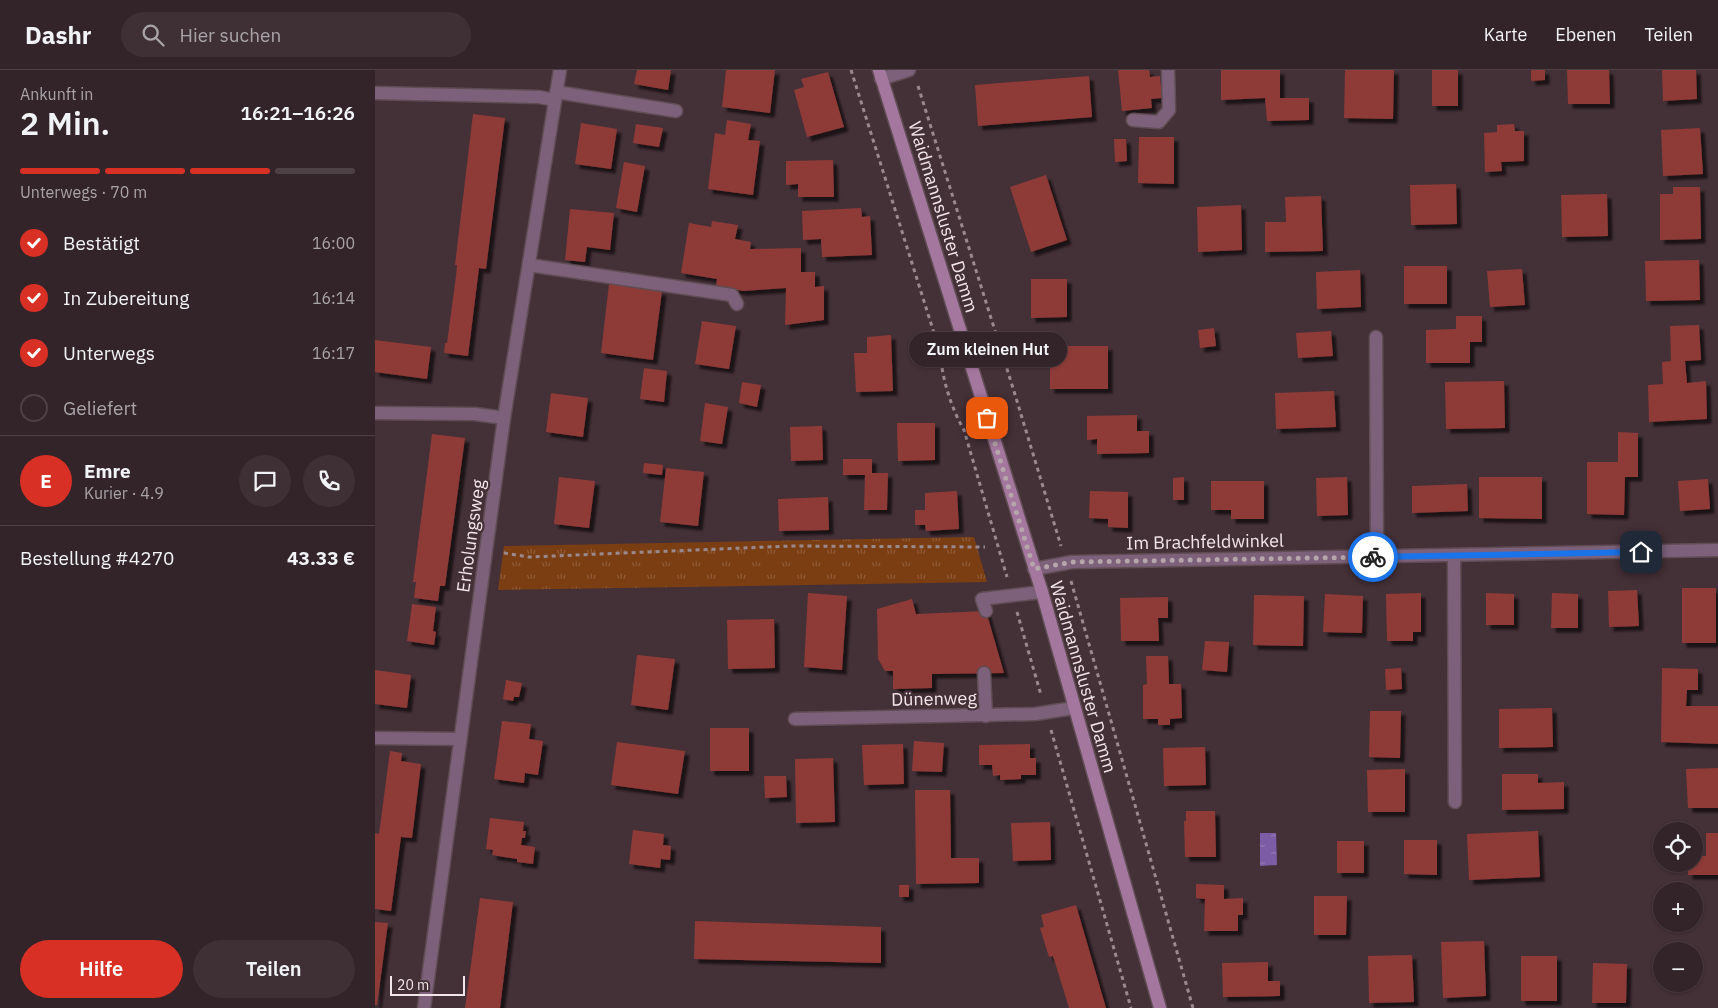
<!DOCTYPE html>
<html lang="de">
<meta charset="utf-8">
<style>
:root{--surface:#332429;--page:#3e3035;--text:#f1f3f6;--muted:#a9a4a8;--line:#4e4146;--accent:#d93025}
body{margin:0;font-family:"IBM Plex Sans",sans-serif;background:var(--page);color:var(--text);height:100vh;display:flex;flex-direction:column;font-size:19px;white-space:nowrap}
*{box-sizing:border-box;margin:0}
p{font-size:16px;color:var(--muted)}
.icon{flex:none;width:28px;height:28px;fill:none;stroke:currentColor;stroke-width:2;stroke-linecap:round;stroke-linejoin:round}
.map{position:relative;flex:1;overflow:hidden}
.sheet{display:flex;flex-direction:column;background:var(--surface);width:375px}
.sheet>*{flex:none}
.tools{position:absolute;left:1278px;top:752px;display:grid;gap:10px}
.tools a{display:grid;place-items:center;width:50px;height:50px;border-radius:50%;background:var(--surface);box-shadow:0 1px 4px #0004,0 0 0 1px var(--line);font-size:25px}
.scale{position:absolute;left:15px;bottom:12px;width:75px;box-sizing:border-box;padding-left:5px;border:2px solid #f3e6ea;border-top:0;font-size:14px;line-height:18px;white-space:nowrap;color:#f3e6ea;-webkit-text-stroke:4px #443037;paint-order:stroke}
.pin{position:absolute;display:grid;place-items:center;width:42px;height:42px;color:#fff;margin:-21px;border-radius:10px;box-shadow:0 2px 8px #0006}
.courier{position:absolute;display:grid;place-items:center;width:50px;height:50px;margin:-25px;border:4px solid #1a73e8;border-radius:50%;background:#fff;color:#222;box-shadow:0 1px 6px #0007}
.bubble{position:absolute;height:35px;border-radius:18px;background:var(--surface);box-shadow:0 1px 4px #0004,0 0 0 1px var(--line);font-size:16px;font-weight:600;line-height:35px;text-align:center}
.head em{font-style:normal;font-weight:600}
.head div{display:flex;flex-direction:column-reverse}
.head{display:flex;align-items:center;justify-content:space-between;height:85px;padding:0 20px}
h1{font-size:32px;font-weight:600;line-height:38px}
.bar{display:grid;grid-template-columns:repeat(4,1fr);gap:8px 5px;align-content:center;height:60px;padding:0 20px}
.bar i{height:6px;border-radius:4px;background:var(--line)}
.bar .active{background:var(--accent)}
.bar p{grid-column:span 4}
.line{display:flex;align-items:center;gap:12px;padding:0 20px;border-top:1px solid var(--line)}
.line div{flex:1}
.round{display:grid;place-items:center;flex:none;width:52px;height:52px;border-radius:26px;background:var(--page)}
ol{padding:0 20px;list-style:none}
li{display:flex;align-items:center;gap:15px;height:55px}
li p{margin-inline-start:auto}
li .icon{padding:5px;border-radius:50%;background:var(--accent);color:#fff;stroke-width:4}
li:last-child{color:var(--muted)}
li i{width:28px;height:28px;border:2px solid var(--line);border-radius:50%}
.cta{display:flex;gap:10px;margin-top:auto;padding:10px 20px}
.cta a{flex:1;height:58px;border-radius:30px;background:var(--accent);color:#fff;font-size:20px;font-weight:600;line-height:58px;text-align:center}
.cta a+a{background:var(--page);color:var(--text)}
header{display:flex;align-items:center;gap:30px;box-sizing:border-box;height:70px;padding:0 25px;background:var(--surface);border-bottom:1px solid var(--line)}
header strong{font-size:24px}
nav{display:flex;gap:28px;margin-inline-start:auto;font-size:18px}
.search{width:350px;height:45px;background:var(--page);display:flex;align-items:center;gap:12px;box-sizing:border-box;padding:0 18px;border-radius:28px;color:var(--muted);font-size:19px}
main{display:flex;flex:1;min-height:0}
.map>svg:first-child{display:block}
</style>
<header>
<strong>Dashr</strong>
<div class="search"><svg class="icon" aria-label="search" viewBox="0 0 24 24"><circle cx="10" cy="10" r="6"/><path d="M15 15l6 6"/></svg>Hier suchen</div>
<nav><a>Karte</a><a>Ebenen</a><a>Teilen</a></nav>
</header>
<main>
<section class="sheet">
<div class="head"><div><h1>2 Min.</h1><p>Ankunft in</p></div><em>16:21–16:26</em></div>
<div class="bar"><i class="active"></i><i class="active"></i><i class="active"></i><i></i><p>Unterwegs · 70 m</p></div>
<ol>
<li><svg class="icon" aria-label="check" viewBox="0 0 24 24"><path d="M5 12l5 5 9-10"/></svg>Bestätigt<p>16:00</p></li>
<li><svg class="icon" aria-label="check" viewBox="0 0 24 24"><path d="M5 12l5 5 9-10"/></svg>In Zubereitung<p>16:14</p></li>
<li><svg class="icon" aria-label="check" viewBox="0 0 24 24"><path d="M5 12l5 5 9-10"/></svg>Unterwegs<p>16:17</p></li>
<li><i></i>Geliefert</li>
</ol>
<div class="line" style="height:90px"><b class="round" style="background:var(--accent);color:#fff">E</b><div><b>Emre</b><p>Kurier · 4.9</p></div><a class="round"><svg class="icon" aria-label="chat" viewBox="0 0 24 24"><path d="M4 5h16v11H9l-5 4z"/></svg></a><a class="round"><svg class="icon" aria-label="phone" viewBox="0 0 24 24"><path d="M5 4h4l2 5-3 2q2 4 5 5l2-3 5 2v4C11 20 4 13 5 4z"/></svg></a></div>
<div class="line" style="height:65px"><div>Bestellung #4270</div><b>43.33 €</b></div>
<div class="cta"><a>Hilfe</a><a>Teilen</a></div>
</section>
<div class="map">
<svg width="1343" height="938" viewBox="0 0 1343 938">
<defs>
<pattern id="grass-tufts" width="24" height="20" patternUnits="userSpaceOnUse" patternTransform="scale(1.25)"><rect width="24" height="20" fill="#7b3e13"/><path d="M3 7l-1-3M5 7V3M7 7l1-3M15 17l-1-3M17 17v-4M19 17l1-3" fill="none" stroke="#8e5a36"/></pattern>
<pattern id="water-ripples" width="26" height="14" patternUnits="userSpaceOnUse" patternTransform="scale(1.25)"><rect width="26" height="14" fill="#7c5ca4"/><path d="M2 4q2-2 4 0t4 0M15 11q2-2 4 0t4 0" fill="none" stroke="#957bb5"/></pattern>
<filter id="shadow"><feDropShadow dx="4.5" dy="4.5" stdDeviation="1" flood-color="#0009"/></filter>
</defs>
<rect width="100%" height="100%" fill="#443037"/>
<path fill="url(#grass-tufts)" d="M599 467 612 512 123 520 129 476Z"/>
<path fill="url(#water-ripples)" d="M885 763H901L902 795 885 796Z"/>
<g fill="#8e3a37" filter="url(#shadow)">
<path d="M262 0H296L293 20 259 14Z"/>
<path d="M351 0H400L395 43 347 37Z"/>
<path d="M743 0H774L775 7 785 6 787 28 776 29 777 38 747 41Z"/>
<path d="M846 0H905V28H934V50L892 51 890 28 846 30Z"/>
<path d="M970 0H1019L1018 49 969 48Z"/>
<rect x="1057" y="0" width="26" height="36"/>
<path d="M1156 0H1170V10L1156 11Z"/>
<path d="M1192 0H1234L1235 34H1193Z"/>
<path d="M1287 0H1321L1322 29 1288 31Z"/>
<path d="M453 2 469 57 432 67 419 20 429 17 426 9Z"/>
<path d="M714 6 717 47 603 56 600 15Z"/>
<path d="M98 44 130 48 111 199 104 198 93 286 69 283 70 273H72L81 206 82 195H80Z"/>
<path d="M352 50 376 54 373 70 385 71 378 125 333 119 340 63 350 65Z"/>
<path d="M206 53 242 59 236 99 200 94Z"/>
<path d="M261 54 288 58 284 77 258 73Z"/>
<path d="M1139 54 1140 61H1149V91L1126 92 1127 101 1110 102 1109 63 1122 62V55Z"/>
<path d="M1325 58 1328 104 1288 106 1286 60Z"/>
<path d="M764 67H799V114L763 113Z"/>
<path d="M739 69H751L752 91 740 92Z"/>
<path d="M458 90 459 127H423V114L411 115V91Z"/>
<path d="M249 92 270 96 262 142 241 138Z"/>
<path d="M671 105 692 170 656 182 635 117Z"/>
<path d="M1081 114 1082 154 1036 155 1035 115Z"/>
<path d="M1298 117H1325L1326 169 1285 170V124H1298Z"/>
<path d="M1232 124 1233 166 1187 167 1186 125Z"/>
<path d="M946 126 948 181 890 182V152H911L910 127Z"/>
<path d="M866 135 867 180 823 182 822 137Z"/>
<path d="M486 138 487 147 495 146 497 185 447 187 446 169 428 170 427 141Z"/>
<path d="M195 139 239 143 235 180 212 177 210 192 190 190Z"/>
<path d="M337 151 363 155 360 169 376 172 375 179 426 178V202H440V217L449 216V250L410 255 411 218 368 221 341 216 342 209 306 203 314 153 336 157Z"/>
<path d="M1324 190 1325 230 1271 231 1270 191Z"/>
<rect x="1029" y="196" width="43" height="38"/>
<path d="M1147 199 1150 235 1115 237 1112 201Z"/>
<path d="M985 200 986 237 942 239 941 202Z"/>
<path d="M656 209H692V247L656 248Z"/>
<path d="M234 214 287 221 278 290 226 283Z"/>
<path d="M1081 246H1107V272H1095V293H1051V260L1081 259Z"/>
<path d="M327 251 361 256 354 299 320 294Z"/>
<path d="M1324 255 1326 290 1310 291 1312 313 1331 311 1332 349 1274 352 1273 315 1288 314 1287 292 1296 291 1295 256Z"/>
<path d="M839 258 841 276 825 278 823 260Z"/>
<path d="M956 261 958 286 923 288 921 263Z"/>
<path d="M516 265 518 321 481 322 479 283H492V267Z"/>
<path d="M0 270 56 277 52 309 0 302Z"/>
<rect x="675" y="276" width="58" height="43"/>
<path d="M269 298 292 301 289 332 265 329Z"/>
<path d="M1129 311 1130 358 1071 359 1070 312Z"/>
<path d="M367 312 386 315 382 337 364 333Z"/>
<path d="M959 321 961 357 901 359 900 323Z"/>
<path d="M176 323 213 328 208 367 171 362Z"/>
<path d="M330 333 353 337 347 374 325 371Z"/>
<path d="M762 345V361H774V383L722 384V369L712 370V346Z"/>
<path d="M522 353H560V390L523 391Z"/>
<path d="M447 356 448 390 416 391 415 357Z"/>
<path d="M1243 362 1263 363V407H1250L1249 445 1212 444V392H1243Z"/>
<path d="M57 364 90 368 70 516H65L63 531 39 528 41 512H38Z"/>
<path d="M468 389H497V403H513L512 440H489L490 405H468Z"/>
<path d="M269 393 288 395 287 405 268 403Z"/>
<path d="M291 398 329 402 323 456 285 452Z"/>
<path d="M184 407 220 411 214 458 179 454Z"/>
<path d="M809 407V430H798V408Z"/>
<path d="M972 407 973 445 942 446 941 408Z"/>
<path d="M1104 407H1167V449L1104 448Z"/>
<path d="M1333 409 1335 439 1305 441 1303 411Z"/>
<path d="M836 411H889V449H856V440H836Z"/>
<path d="M1092 414 1093 441 1037 443V416Z"/>
<path d="M582 421 584 459 551 461 550 455H540V440H550V423Z"/>
<path d="M715 421 753 422V458L733 457V449L714 448Z"/>
<path d="M453 427 454 460 404 461 403 429Z"/>
<rect x="1307" y="518" width="34" height="55"/>
<path d="M1262 520 1264 556 1234 557 1233 521Z"/>
<path d="M433 523 472 526 467 600 429 597Z"/>
<path d="M1046 523V562H1038V571H1012L1011 524Z"/>
<path d="M1111 523 1139 524V555H1111Z"/>
<path d="M1177 523 1203 524V558H1176Z"/>
<path d="M950 524 988 526 987 563 948 562Z"/>
<path d="M879 525 929 526 928 576 878 575Z"/>
<path d="M793 527V548H783L784 571H746L745 528Z"/>
<path d="M537 529 541 544 611 541 629 603 557 604V618L518 619V601H510L503 589 502 539Z"/>
<path d="M37 534 61 537 58 561 61 562 59 575 32 571Z"/>
<path d="M399 549 400 598 353 599 352 550Z"/>
<path d="M830 571 854 572 852 602 827 600Z"/>
<path d="M262 585 300 589 293 640 256 635Z"/>
<path d="M771 586H793L794 614H806L807 648 795 649V655H783V649H768V615L772 614Z"/>
<path d="M1026 598 1027 619 1011 620 1010 599Z"/>
<path d="M1287 598 1323 599V620H1312L1311 636H1343V674L1286 672Z"/>
<path d="M0 600 36 605 32 638 0 634Z"/>
<path d="M131 610 147 613 144 627H139L138 631 128 629Z"/>
<path d="M1177 638 1178 677 1124 678V639Z"/>
<path d="M995 641H1026L1025 688 994 687Z"/>
<path d="M127 651 156 654 154 669 168 671 163 705 150 703 149 713 119 709Z"/>
<rect x="335" y="658" width="39" height="43"/>
<path d="M539 671 569 673 567 702 537 701Z"/>
<path d="M242 672 310 681 303 724 236 715Z"/>
<path d="M528 674 529 714 489 715 487 675Z"/>
<path d="M655 674V688H661V705H646V709L625 710V705L618 706 617 695H604V675Z"/>
<path d="M830 677 831 715 789 716 788 678Z"/>
<path d="M15 681 27 683 26 691 46 694 37 768 26 767 16 841 0 839V763L4 764Z"/>
<path d="M458 688 460 752 421 753 420 689Z"/>
<path d="M1343 698V738H1313L1311 699Z"/>
<path d="M1030 699V742H993L992 700Z"/>
<path d="M1127 704H1163V713L1189 712V739L1127 740Z"/>
<path d="M389 706H411L412 727 390 728Z"/>
<path d="M540 720H575L576 788H604V813L541 814Z"/>
<path d="M811 741H840L841 787H810L809 751H811Z"/>
<path d="M115 748 149 752 148 761H151L150 768H147L146 775 160 777 158 794 142 792V789L117 785 118 780 111 779Z"/>
<path d="M675 752 676 790 638 791 636 753Z"/>
<path d="M258 760 289 764 288 775 296 776 295 790 286 789 285 798 254 794Z"/>
<path d="M1163 761 1165 807 1094 810 1092 764Z"/>
<path d="M1331 763H1343V805H1313V794H1319V786H1331Z"/>
<path d="M1029 770H1062V805L1029 804Z"/>
<rect x="962" y="771" width="27" height="32"/>
<path d="M821 814 849 815V829L868 828V845H863V861H829L830 829 821 828Z"/>
<rect x="524" y="815" width="10" height="12"/>
<path d="M939 826H972L971 865H939Z"/>
<path d="M105 828 138 832 125 938H90Z"/>
<path d="M701 835 731 938H694L678 886 674 887 665 858 669 857 666 845Z"/>
<path d="M320 851 506 857V893L319 889Z"/>
<path d="M0 852 13 853 2 935H0Z"/>
<path d="M1109 871 1111 926 1068 928 1066 872Z"/>
<path d="M1037 885 1039 932 994 933 993 886Z"/>
<rect x="1146" y="886" width="36" height="45"/>
<path d="M893 892V911H905V926L848 927 847 893Z"/>
<path d="M1218 893 1252 894 1251 933H1217Z"/>
</g>
<g fill="none" stroke-linecap="round" stroke-linejoin="round">
<g stroke="#604d54" stroke-width="15">
<g id="service">
<path d="M181 22 301 41"/>
<path d="M758 50 784 52 794 40 793 0"/>
<path d="M154 195 357 225 362 234"/>
<path d="M611 541 607 529 667 522"/>
<path d="M609 603 611 646"/>
</g>
</g>
<g stroke="#604d54" stroke-width="15">
<g id="minor">
<path d="M506 9 534 0"/>
<path d="M0 23 164 27 180 30"/>
<path d="M1001 267 1002 487"/>
<path d="M0 343 100 344 129 348"/>
<path d="M1079 486 1080 732"/>
<path d="M659 499 697 492 1343 480"/>
<path d="M420 649 660 644 699 638"/>
<path d="M0 668 85 669"/>
<path d="M49 938 129 348 185 0"/>
</g>
</g>
<g stroke="#604d54" stroke-width="15">
<path id="secondary" d="M504 0 667 522 785 938"/>
</g>
<g stroke="#9a898f" stroke-width="3" stroke-dasharray="4 4" stroke-linecap="butt">
<path d="M476 0 565 282C567 308 576 338 589 360L632 507"/>
<path d="M543 16 638 318 686 476"/>
<path d="M129 483 154 487 416 476 610 477"/>
<path d="M696 511 818 938"/>
<path d="M642 542 666 625"/>
<path d="M676 660 756 938"/>
</g>
<use href="#service" stroke="#7d617a" stroke-width="12"/>
<use href="#minor" stroke="#7d617a" stroke-width="12"/>
<use href="#secondary" stroke="#a4779f" stroke-width="12"/>
</g>
<g fill="none" stroke-linecap="round" stroke-linejoin="round">
<path stroke="#b6a6ab" stroke-width="5" stroke-dasharray="0 9" d="M612 348 659 499 697 492 998 487"/>
<path stroke="#1a73e8" stroke-width="6" d="M998 487 1266 482"/>
</g>
<g text-anchor="middle" stroke-width="4.5" stroke-linejoin="round" paint-order="stroke">
<g font-size="18" fill="#f3e6ea" stroke="#443037">
<text transform="translate(568 147) rotate(73)" y="6">Waidmannsluster Damm</text>
<text transform="translate(96 466) rotate(-82)" y="6">Erholungsweg</text>
<text transform="translate(830 472) rotate(-1)" y="6">Im Brachfeldwinkel</text>
<text transform="translate(708 607) rotate(74)" y="6">Waidmannsluster Damm</text>
<text transform="translate(559 629) rotate(-1)" y="6">Dünenweg</text>
</g>
</g>
</svg>
<div class="tools">
<a><svg class="icon" aria-label="locate" viewBox="0 0 24 24"><circle cx="12" cy="12" r="6"/><path d="M12 2v4M12 18v4M2 12h4M18 12h4"/></svg></a>
<a>+</a>
<a>−</a>
</div>
<div class="scale">20 m</div>
<div class="pin" style="left:612px;top:348px;background:#ea580c"><svg class="icon" aria-label="bag" viewBox="0 0 24 24"><path d="M5 8h14l-1 12H6zM9 8a3 3 0 0 1 6 0"/></svg></div>
<div class="pin" style="left:1266px;top:482px;background:#1f2937"><svg class="icon" aria-label="home" viewBox="0 0 24 24"><path d="M3 11l9-7 9 7M6 9v11h12V9"/></svg></div>
<div class="courier" style="left:998px;top:487px"><svg class="icon" aria-label="bike" viewBox="0 0 24 24"><circle cx="6" cy="16" r="4"/><circle cx="18" cy="16" r="4"/><path d="M6 16l4-8h5l3 8M10 8l3 8H6M13 5h3"/></svg></div>
<div class="bubble" style="left:534px;top:262px;width:158px">Zum kleinen Hut</div>
</div>
</main>
